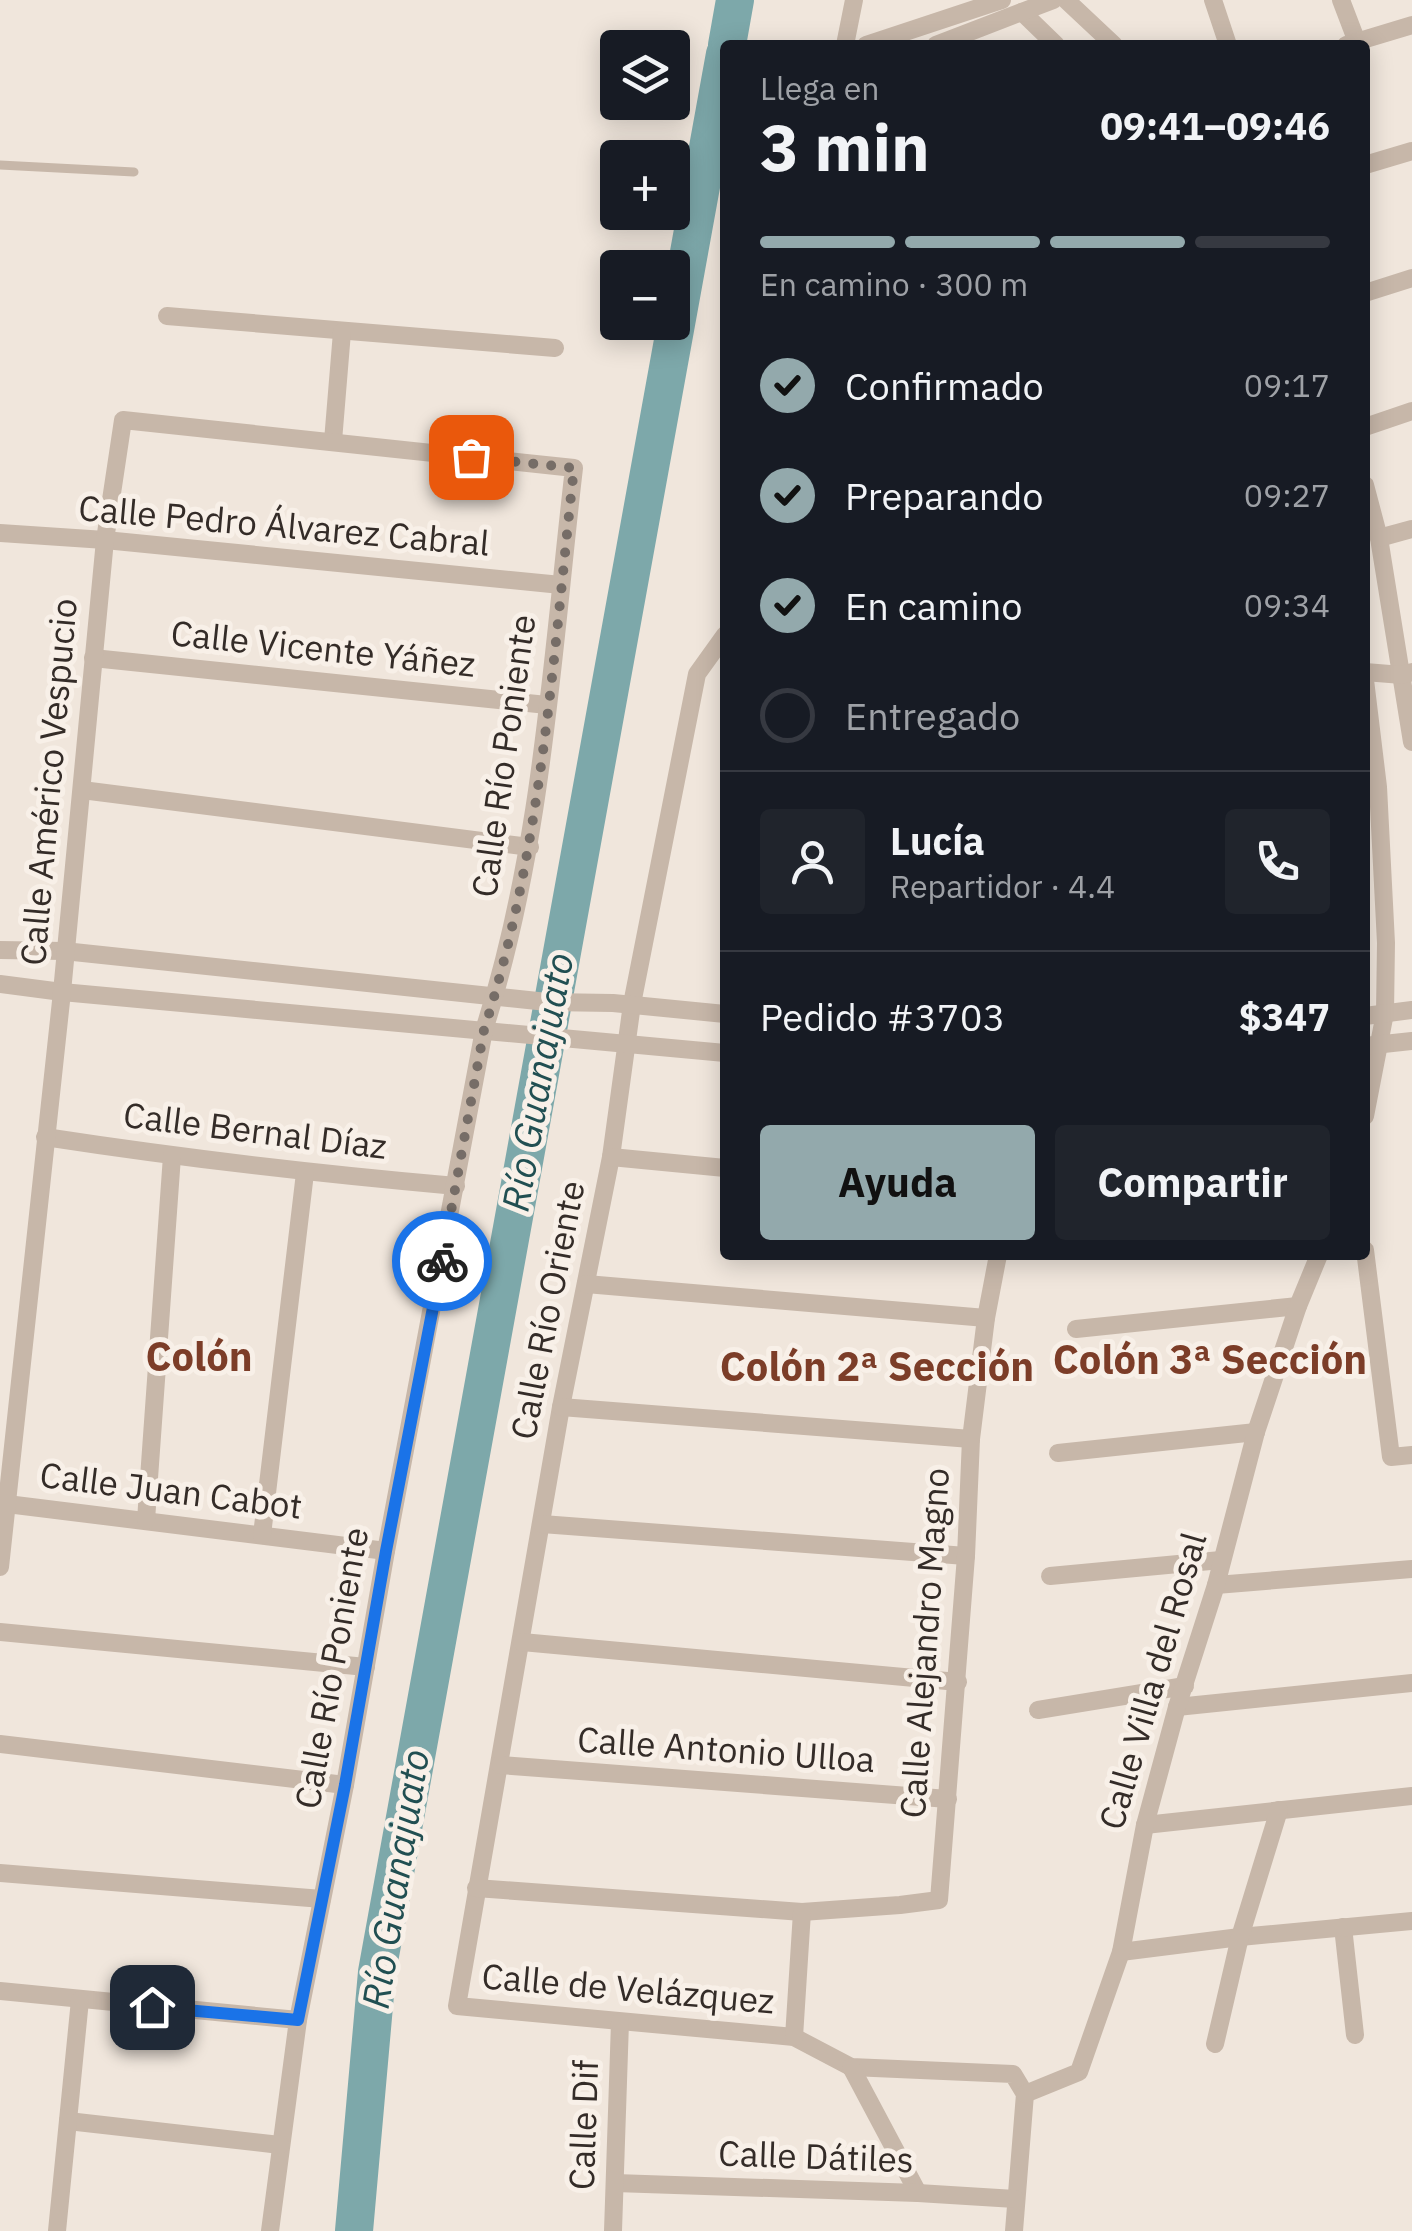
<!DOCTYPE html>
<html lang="es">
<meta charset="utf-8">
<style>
:root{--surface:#171b24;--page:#20242c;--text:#f1f3f6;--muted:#9ea1a6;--line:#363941;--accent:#93a9ac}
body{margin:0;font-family:"IBM Plex Sans",sans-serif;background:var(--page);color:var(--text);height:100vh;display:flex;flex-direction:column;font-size:38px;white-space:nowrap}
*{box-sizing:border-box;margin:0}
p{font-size:32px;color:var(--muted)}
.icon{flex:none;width:55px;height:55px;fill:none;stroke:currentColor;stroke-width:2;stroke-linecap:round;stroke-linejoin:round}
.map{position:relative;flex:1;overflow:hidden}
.panel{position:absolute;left:720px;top:40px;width:650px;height:1220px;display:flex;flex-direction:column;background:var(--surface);border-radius:10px;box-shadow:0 5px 25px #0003}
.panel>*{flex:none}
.fabs{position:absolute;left:600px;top:30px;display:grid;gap:20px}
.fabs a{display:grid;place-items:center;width:90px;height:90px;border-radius:10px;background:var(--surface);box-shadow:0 5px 25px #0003;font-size:50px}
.pin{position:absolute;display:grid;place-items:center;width:85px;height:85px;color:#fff;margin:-42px;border-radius:20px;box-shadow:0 5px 15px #0006}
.courier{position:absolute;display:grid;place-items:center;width:100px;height:100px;margin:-50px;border:8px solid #1a73e8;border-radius:50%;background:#fff;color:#222;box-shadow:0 2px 12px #0007}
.headline em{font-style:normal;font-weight:700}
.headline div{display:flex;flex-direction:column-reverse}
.headline{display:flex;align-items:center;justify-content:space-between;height:170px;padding:0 40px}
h1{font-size:65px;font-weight:700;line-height:75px}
.bar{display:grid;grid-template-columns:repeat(4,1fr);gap:15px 10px;align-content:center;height:120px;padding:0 40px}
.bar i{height:12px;border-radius:8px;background:var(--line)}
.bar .current{background:var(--accent)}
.bar p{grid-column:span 4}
.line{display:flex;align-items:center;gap:25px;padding:0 40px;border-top:2px solid var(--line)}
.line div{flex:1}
.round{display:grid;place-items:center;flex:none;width:105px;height:105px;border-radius:10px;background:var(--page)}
ol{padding:0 40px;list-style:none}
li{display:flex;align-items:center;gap:30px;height:110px}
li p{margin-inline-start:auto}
li .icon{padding:10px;border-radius:50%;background:var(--accent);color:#111;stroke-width:4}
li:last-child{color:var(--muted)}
li i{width:55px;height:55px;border:5px solid var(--line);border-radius:50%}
.cta{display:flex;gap:20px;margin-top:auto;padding:20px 40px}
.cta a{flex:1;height:115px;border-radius:10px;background:var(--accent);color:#111;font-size:40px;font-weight:700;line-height:115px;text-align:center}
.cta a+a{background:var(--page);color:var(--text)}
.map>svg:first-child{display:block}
</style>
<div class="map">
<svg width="1412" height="2231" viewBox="0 0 1412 2231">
<rect width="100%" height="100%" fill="#f0e6dc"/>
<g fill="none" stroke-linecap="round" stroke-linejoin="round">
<g stroke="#7da8aa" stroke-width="38">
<path d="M727 45 735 0"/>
<path d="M354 2231 377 1972 725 54"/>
</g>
<path stroke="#c7b7a9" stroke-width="9" d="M0 165 134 172"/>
<g stroke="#c7b7a9" stroke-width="18">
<path d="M1066 0 1114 45"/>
<path d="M1213 0 1228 45"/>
<path d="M1341 0 1357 42"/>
<path d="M1022 12 1056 45"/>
<path d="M845 45 854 0"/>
<path d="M866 45 1002 0"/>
<path d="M936 45 1053 0"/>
<path d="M1346 45 1412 25"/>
<path d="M1365 165 1412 151"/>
<path d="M1365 293 1412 278"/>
<path d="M167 316 555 348"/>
<path d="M1365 427 1412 411"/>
<path d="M333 441 342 332"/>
<path d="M1365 485 1379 538 1412 742"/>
<path d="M0 533 105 540 561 585"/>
<path d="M1379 538 1412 529"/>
<path d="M725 635 697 674 632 1004 611 1157 561 1407 457 2006 794 2037 851 2067 1013 2074 1025 2094 1014 2231"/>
<path d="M93 658 547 705"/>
<path d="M1365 672 1402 675 1412 672"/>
<path d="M1365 680 1378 787 1386 943 1385 1013 1365 1116"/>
<path d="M82 790 530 847"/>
<path d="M0 950 64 951 547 1002 613 1003 725 1014"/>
<path d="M0 984 62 992 725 1053"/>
<path d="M1365 1016 1412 1010"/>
<path d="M1365 1046 1412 1041"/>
<path d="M45 1137C182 1158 319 1174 456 1186"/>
<path d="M611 1157 725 1168"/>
<path d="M1365 1250 1391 1457 1412 1455"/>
<path d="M586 1284 986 1318"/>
<path d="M1076 1329 1298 1306"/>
<path d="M561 1407 971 1439"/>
<path d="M1058 1453 1256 1432"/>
<path d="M7 1504 386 1551"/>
<path d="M146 1520 172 1156"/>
<path d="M542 1524 966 1556"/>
<path d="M262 1535 305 1173"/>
<path d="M0 1567 62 992 105 540 123 420 574 468C552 656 542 849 484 1030L386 1551 345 1785 298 2020 270 2231"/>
<path d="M1050 1576 1221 1560"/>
<path d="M1216 1585 1412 1569"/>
<path d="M0 1632 366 1667"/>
<path d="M522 1642 958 1682"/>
<path d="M1177 1707 1412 1683"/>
<path d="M1038 1710 1185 1686"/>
<path d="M0 1744 345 1785"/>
<path d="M500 1765 948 1799"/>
<path d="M1145 1825 1412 1796"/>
<path d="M0 1873 322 1899"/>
<path d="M476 1888 802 1912 900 1905 939 1900 966 1556 971 1439 986 1318 998 1255"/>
<path d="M1343 1927 1355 2035"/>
<path d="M1121 1952 1240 1937 1412 1921"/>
<path d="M0 1991 298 2020"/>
<path d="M794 2037 802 1912"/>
<path d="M1215 2044 1240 1937 1279 1810"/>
<path d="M851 2067 918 2193"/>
<path d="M1025 2094 1079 2072 1121 1952 1145 1825 1177 1707 1216 1585 1256 1432 1298 1306 1319 1255"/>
<path d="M68 2121 280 2145"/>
<path d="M615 2183 918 2193 1015 2199"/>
<path d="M57 2231 80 2000"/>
<path d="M613 2231 620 2022"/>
</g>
</g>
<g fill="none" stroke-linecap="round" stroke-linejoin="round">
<path stroke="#766d67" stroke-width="10" stroke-dasharray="0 18" d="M442 1261 484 1030C542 849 553 657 574 468L471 457"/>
<path stroke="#1a73e8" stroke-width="12" d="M152 2007 298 2020 345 1785 386 1551 442 1261"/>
</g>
<g text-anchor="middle" stroke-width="10" stroke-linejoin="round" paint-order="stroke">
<g font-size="35" fill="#342c28" stroke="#f8f0e8">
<text transform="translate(284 526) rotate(5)" y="12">Calle Pedro Álvarez Cabral</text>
<text transform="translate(323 649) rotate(6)" y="12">Calle Vicente Yáñez</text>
<text transform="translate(504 756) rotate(-82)" y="12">Calle Río Poniente</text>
<text transform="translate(49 782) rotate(-85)" y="12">Calle Américo Vespucio</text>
<text transform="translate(255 1131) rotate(7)" y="12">Calle Bernal Díaz</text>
<text transform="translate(548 1310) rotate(-79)" y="12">Calle Río Oriente</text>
<text transform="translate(171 1491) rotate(7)" y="12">Calle Juan Cabot</text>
<text transform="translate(925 1643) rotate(-86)" y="12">Calle Alejandro Magno</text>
<text transform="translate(332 1668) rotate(-80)" y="12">Calle Río Poniente</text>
<text transform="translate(1153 1681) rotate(-74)" y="12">Calle Villa del Rosal</text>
<text transform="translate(726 1750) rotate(4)" y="12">Calle Antonio Ulloa</text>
<text transform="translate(628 1989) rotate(5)" y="12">Calle de Velázquez</text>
<text transform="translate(584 2125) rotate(-88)" y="12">Calle Dif</text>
<text transform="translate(816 2157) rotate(2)" y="12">Calle Dátiles</text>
</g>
<g font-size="38" font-style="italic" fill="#214f52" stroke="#f8f0e8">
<text transform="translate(538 1082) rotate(-80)" y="13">Río Guanajuato</text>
<text transform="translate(396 1879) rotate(-81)" y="13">Río Guanajuato</text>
</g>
<g font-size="40" font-weight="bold" fill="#7c3d28" stroke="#f8f0e8">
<text x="199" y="1371">Colón</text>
<text x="1210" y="1374">Colón 3ª Sección</text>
<text x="877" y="1381">Colón 2ª Sección</text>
</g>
</g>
</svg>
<div class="fabs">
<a><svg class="icon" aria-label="layers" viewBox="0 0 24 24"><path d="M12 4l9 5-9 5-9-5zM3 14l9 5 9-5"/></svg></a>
<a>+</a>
<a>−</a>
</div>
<div class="pin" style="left:471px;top:457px;background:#ea580c"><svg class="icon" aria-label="bag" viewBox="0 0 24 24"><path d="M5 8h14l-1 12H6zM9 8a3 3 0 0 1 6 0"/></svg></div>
<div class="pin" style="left:152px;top:2007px;background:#1f2937"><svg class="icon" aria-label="home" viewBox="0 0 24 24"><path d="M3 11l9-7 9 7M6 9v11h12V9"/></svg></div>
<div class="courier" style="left:442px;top:1261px"><svg class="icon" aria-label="bike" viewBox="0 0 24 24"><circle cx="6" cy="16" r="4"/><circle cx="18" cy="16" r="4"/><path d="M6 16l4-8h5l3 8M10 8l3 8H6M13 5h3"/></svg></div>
<section class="panel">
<div class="headline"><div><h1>3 min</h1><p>Llega en</p></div><em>09:41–09:46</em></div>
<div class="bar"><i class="current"></i><i class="current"></i><i class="current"></i><i></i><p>En camino · 300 m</p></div>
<ol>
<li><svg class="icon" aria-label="check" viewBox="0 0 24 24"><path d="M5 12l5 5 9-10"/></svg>Confirmado<p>09:17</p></li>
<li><svg class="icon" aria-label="check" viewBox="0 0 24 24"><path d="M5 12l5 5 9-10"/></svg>Preparando<p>09:27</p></li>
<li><svg class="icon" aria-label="check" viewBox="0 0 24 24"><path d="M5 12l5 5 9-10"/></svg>En camino<p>09:34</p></li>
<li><i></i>Entregado</li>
</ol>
<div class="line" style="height:180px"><a class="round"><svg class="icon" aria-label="person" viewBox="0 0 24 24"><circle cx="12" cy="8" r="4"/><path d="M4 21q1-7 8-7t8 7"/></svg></a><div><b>Lucía</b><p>Repartidor · 4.4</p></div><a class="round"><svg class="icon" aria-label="phone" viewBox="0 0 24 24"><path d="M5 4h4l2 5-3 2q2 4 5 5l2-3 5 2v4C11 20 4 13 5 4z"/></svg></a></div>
<div class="line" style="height:130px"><div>Pedido #3703</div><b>$347</b></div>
<div class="cta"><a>Ayuda</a><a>Compartir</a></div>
</section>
</div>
